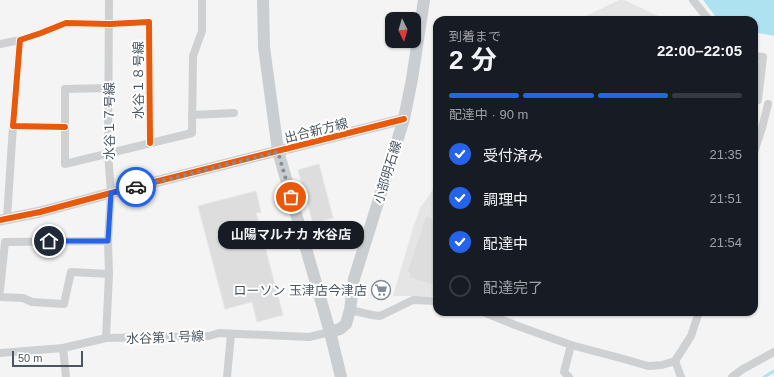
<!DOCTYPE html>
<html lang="ja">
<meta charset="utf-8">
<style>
:root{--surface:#171b24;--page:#20242c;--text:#f1f3f6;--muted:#9ea1a6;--line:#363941;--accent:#2563eb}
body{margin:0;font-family:Arial,"Noto Sans JP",sans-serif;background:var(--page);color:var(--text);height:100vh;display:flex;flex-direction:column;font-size:15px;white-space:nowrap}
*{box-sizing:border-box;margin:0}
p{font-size:13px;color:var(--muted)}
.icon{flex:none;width:22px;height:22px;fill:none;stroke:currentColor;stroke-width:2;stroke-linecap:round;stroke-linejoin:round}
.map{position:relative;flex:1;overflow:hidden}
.panel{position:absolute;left:433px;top:16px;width:325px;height:300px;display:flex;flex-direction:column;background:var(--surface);border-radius:12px;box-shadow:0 1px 3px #0004}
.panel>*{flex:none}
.needle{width:26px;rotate:175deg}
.buttons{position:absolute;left:385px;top:12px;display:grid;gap:8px}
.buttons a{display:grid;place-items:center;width:36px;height:36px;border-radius:8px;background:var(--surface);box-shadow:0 1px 3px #0004;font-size:20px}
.scale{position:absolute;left:12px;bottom:10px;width:71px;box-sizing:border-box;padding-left:4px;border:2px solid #4a5661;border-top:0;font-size:11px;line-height:14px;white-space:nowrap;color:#4a5661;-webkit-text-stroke:3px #fff;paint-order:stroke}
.pin{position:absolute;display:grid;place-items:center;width:34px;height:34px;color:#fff;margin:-17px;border:2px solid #fff;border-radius:50%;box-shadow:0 1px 4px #0007}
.courier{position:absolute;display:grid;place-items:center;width:40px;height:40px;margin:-20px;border:3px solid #2563eb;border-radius:50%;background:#fff;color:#222;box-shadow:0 1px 5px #0007}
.bubble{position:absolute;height:28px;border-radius:12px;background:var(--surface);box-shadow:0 1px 3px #0004;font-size:13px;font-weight:700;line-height:28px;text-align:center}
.summary em{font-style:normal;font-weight:700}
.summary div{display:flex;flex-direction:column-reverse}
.summary{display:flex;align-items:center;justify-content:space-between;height:68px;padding:0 16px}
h1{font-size:26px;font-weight:700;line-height:30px}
.bar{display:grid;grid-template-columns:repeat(4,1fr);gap:6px 4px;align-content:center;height:48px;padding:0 16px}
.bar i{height:5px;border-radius:3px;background:var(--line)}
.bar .on{background:var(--accent)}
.bar p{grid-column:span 4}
ol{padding:0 16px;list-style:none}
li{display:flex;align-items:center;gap:12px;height:44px}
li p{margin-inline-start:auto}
li .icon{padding:4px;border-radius:50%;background:var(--accent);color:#fff;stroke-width:4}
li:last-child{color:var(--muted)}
li i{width:22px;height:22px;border:2px solid var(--line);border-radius:50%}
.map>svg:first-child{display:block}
</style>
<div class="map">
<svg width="774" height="377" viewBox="0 0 774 377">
<rect width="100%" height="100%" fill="#f4f4f4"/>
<g fill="#e6e5e6">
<path d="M619 0H624L663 18V20H578Z"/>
<path d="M437 184V296H393L413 228 420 208Z"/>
</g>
<path fill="#aee2f0" d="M703 0H774V36L754 32V20H718Z"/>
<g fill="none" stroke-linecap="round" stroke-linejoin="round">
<path stroke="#aee2f0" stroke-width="3" d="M764 377 774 371"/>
</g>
<g fill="#ddddde" stroke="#e5e6e7">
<path d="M319 164 333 218 313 223 298 170Z"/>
<path d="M256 191 261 212 256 213 283 315 257 322 252 302 225 309 198 206Z"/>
<path d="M426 216 437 219V287L409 277 410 273 407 272Z"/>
</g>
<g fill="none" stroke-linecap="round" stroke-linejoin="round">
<g stroke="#ced0d2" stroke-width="8">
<path d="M693 0 709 20"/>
<path d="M0 44 20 40"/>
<path d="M754 56 763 57 758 100"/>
<path d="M109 88 65 89V164L192 133 193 56 202 31V0"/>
<path d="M192 115 234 113"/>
<path d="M65 127 13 126 20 40 41 33 66 23 110 24 149 22 150 143"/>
<path d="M754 152 762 128 768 104"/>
<path d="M7 219 11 156 13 126"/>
<path d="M0 290 5 242 108 241"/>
<path d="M0 297 23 298 32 302 64 304 71 272 109 274"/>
<path d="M350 310 372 315 380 316 413 300 437 301"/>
<path d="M483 312 515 325 571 345 624 359 648 366 662 365 675 361 691 336 699 312"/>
<path d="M106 338 109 274 108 241 111 193 108 153 109 0"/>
<path d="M63 348 66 377"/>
<path d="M0 353 63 348 106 338 209 336 219 333 309 337 330 332"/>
<path d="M675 361 681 377"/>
<path d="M227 377 231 334"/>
<path d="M569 377 564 372 571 345"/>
<path d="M732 377 743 369 774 352"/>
</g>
<path stroke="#ced0d4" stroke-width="11" d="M0 220 40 212 111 193 404 119"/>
<g stroke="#caced1" stroke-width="12">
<path d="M263 0 264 47 278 151 330 332 341 377"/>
<path d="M330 332 340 329 346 324 350 310 354 279 404 119 412 79 424 0"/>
</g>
<g stroke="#fff" stroke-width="8">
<g id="cycleway">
<path d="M65 127 13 126 20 40 41 33 66 23 110 24 149 22 150 143"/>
<path d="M0 220 40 212 111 193 404 119"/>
</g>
</g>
<use href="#cycleway" stroke="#e8590c" stroke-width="6"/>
</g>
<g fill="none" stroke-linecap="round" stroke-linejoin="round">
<path stroke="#868d94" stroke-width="4" stroke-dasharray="0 7.2" d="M136 187 278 152 291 197"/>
<path stroke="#2563eb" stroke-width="5" d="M49 241H108L111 193 136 187"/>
</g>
<defs>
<g id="supermarket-ring" transform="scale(1)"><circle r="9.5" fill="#fff" stroke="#868d94" stroke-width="1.5"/><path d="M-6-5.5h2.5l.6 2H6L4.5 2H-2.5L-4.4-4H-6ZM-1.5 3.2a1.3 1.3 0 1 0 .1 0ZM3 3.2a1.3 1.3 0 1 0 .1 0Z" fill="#868d94"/></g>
</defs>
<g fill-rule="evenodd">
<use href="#supermarket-ring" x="381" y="290"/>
</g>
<g text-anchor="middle" stroke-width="4" stroke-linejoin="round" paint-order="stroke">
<g font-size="13" fill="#4a5661" stroke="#fff">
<text transform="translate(138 80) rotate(-90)" y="5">水谷１８号線</text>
<text transform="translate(109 121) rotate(-90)" y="5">水谷１７号線</text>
<text transform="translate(316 130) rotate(-14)" y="5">出合新方線</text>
<text transform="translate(387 172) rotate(-73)" y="5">小部明石線</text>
<text transform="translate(165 337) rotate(-2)" y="5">水谷第１号線</text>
</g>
<g font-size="13" fill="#4a5661" stroke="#fff" text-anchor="end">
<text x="367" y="295">ローソン 玉津店今津店</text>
</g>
</g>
</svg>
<div class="buttons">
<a><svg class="needle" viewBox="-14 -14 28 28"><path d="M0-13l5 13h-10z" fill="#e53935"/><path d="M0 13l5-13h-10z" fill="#9ea1a6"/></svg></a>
</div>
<div class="scale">50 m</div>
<div class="pin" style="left:291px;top:197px;background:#ea580c"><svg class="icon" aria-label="bag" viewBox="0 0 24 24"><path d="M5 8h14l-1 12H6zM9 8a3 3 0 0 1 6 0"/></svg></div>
<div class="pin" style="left:49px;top:241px;background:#1f2937"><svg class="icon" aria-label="home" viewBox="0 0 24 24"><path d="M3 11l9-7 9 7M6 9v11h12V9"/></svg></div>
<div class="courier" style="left:136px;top:187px"><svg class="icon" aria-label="car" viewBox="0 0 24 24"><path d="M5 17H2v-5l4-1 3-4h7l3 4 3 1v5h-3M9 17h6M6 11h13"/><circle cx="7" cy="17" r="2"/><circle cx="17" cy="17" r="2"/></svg></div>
<div class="bubble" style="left:218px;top:221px;width:146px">山陽マルナカ 水谷店</div>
<section class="panel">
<div class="summary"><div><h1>2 分</h1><p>到着まで</p></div><em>22:00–22:05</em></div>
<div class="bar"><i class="on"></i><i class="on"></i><i class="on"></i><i></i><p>配達中 · 90 m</p></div>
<ol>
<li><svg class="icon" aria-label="check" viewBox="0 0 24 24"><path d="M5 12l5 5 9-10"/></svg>受付済み<p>21:35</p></li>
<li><svg class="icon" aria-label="check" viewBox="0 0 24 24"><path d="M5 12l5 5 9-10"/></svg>調理中<p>21:51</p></li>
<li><svg class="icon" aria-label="check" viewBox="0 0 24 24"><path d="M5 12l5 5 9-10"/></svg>配達中<p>21:54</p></li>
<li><i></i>配達完了</li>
</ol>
</section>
</div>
